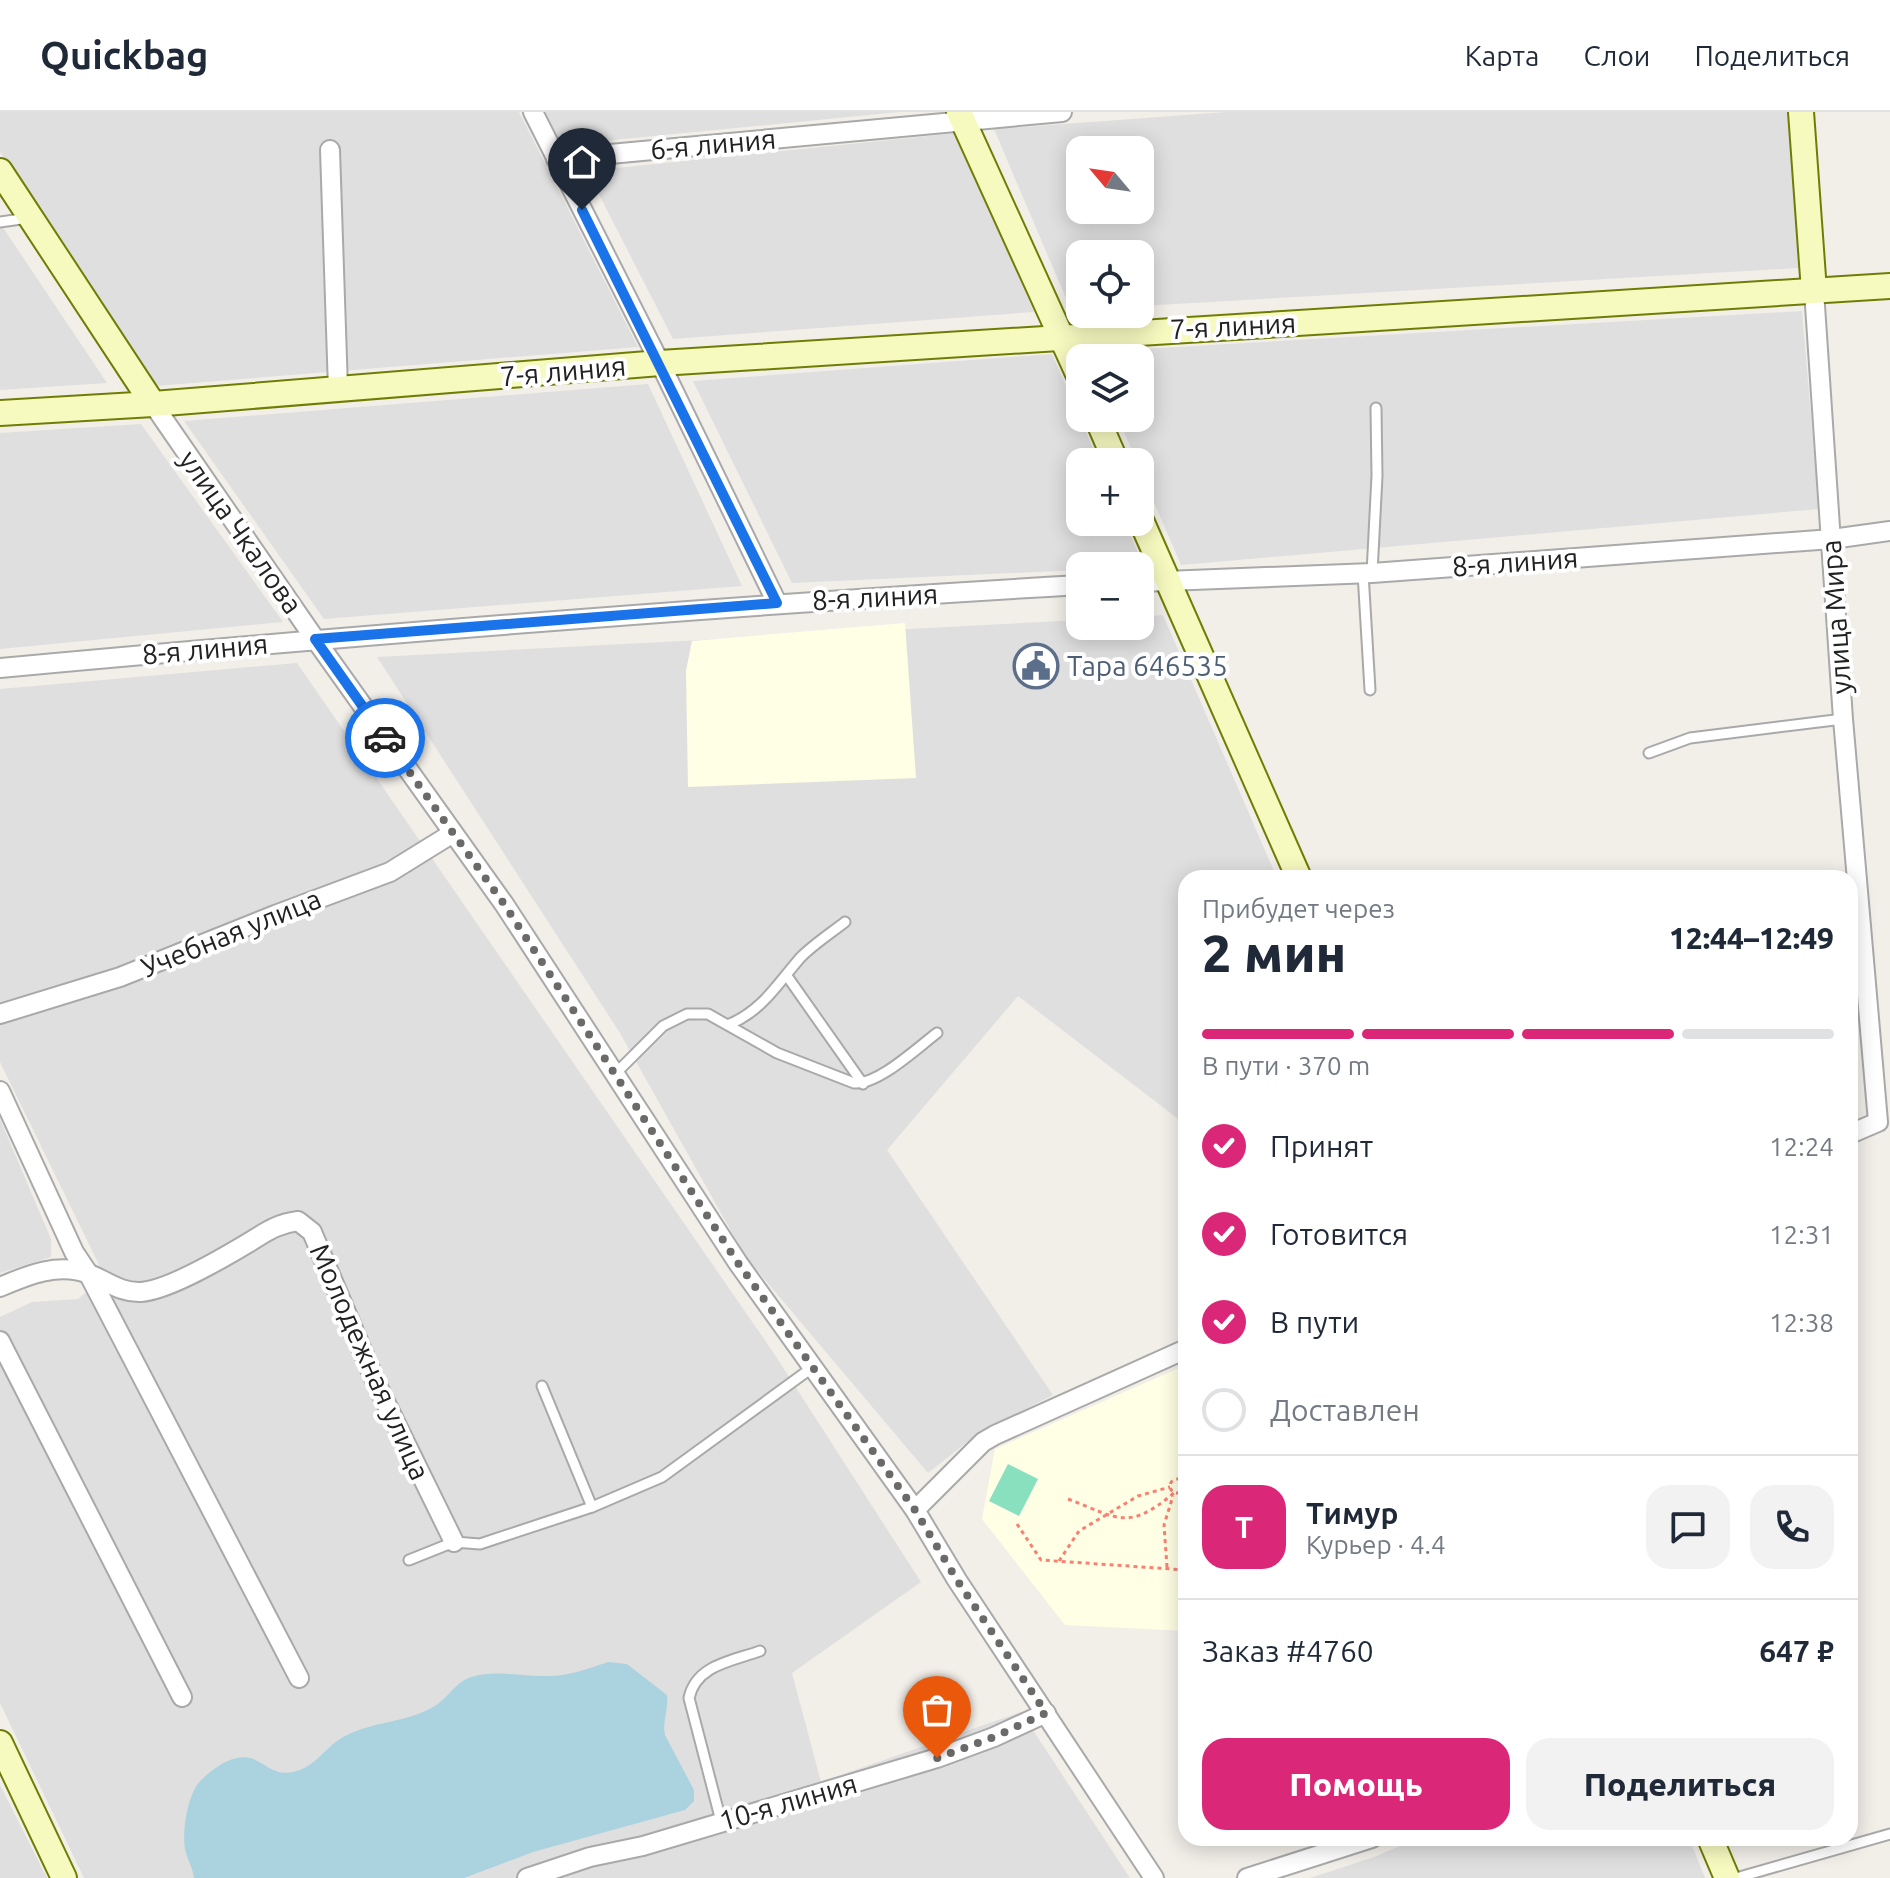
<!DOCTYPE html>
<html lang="ru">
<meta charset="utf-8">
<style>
:root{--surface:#fff;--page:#f2f2f3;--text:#1f2937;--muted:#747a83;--line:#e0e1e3;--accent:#db2777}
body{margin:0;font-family:Ubuntu,sans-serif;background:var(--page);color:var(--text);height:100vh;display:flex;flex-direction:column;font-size:30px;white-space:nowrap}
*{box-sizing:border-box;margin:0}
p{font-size:26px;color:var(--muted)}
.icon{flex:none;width:44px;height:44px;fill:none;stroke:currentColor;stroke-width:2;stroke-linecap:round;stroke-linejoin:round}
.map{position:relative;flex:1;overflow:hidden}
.sheet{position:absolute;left:1178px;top:758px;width:680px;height:976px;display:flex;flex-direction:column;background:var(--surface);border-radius:24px;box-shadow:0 4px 20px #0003}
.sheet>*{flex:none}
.needle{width:52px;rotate:299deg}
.controls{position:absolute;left:1066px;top:24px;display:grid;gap:16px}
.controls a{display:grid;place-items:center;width:88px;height:88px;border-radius:16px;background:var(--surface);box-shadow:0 4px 20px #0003;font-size:40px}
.pin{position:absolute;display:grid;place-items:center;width:68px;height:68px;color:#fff;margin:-82px -34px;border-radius:50% 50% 50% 0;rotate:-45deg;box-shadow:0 0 8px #0007}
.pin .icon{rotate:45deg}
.courier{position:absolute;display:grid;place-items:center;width:80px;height:80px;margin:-40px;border:6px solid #1a73e8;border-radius:50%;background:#fff;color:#222;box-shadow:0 2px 10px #0007}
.head em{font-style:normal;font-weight:800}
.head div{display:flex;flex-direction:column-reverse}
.head{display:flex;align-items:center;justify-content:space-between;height:136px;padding:0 24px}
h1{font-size:52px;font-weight:800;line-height:60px}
.bar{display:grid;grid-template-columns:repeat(4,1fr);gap:12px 8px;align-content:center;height:96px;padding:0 24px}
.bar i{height:10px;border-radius:6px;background:var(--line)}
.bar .current{background:var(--accent)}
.bar p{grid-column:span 4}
.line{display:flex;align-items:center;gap:20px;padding:0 24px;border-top:2px solid var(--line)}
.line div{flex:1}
.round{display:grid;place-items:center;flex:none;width:84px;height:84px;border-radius:24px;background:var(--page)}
ol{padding:0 24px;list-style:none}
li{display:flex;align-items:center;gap:24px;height:88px}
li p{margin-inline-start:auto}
li .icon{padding:8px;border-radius:50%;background:var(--accent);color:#fff;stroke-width:4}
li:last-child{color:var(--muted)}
li i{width:44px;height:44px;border:4px solid var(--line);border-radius:50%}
.primary-button{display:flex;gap:16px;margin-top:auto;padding:16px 24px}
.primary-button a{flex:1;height:92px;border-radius:24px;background:var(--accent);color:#fff;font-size:32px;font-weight:800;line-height:92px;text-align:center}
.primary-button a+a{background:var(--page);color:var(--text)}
header{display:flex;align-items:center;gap:48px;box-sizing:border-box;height:112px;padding:0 40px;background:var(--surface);border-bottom:2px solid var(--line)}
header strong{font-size:38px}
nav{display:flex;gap:44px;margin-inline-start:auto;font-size:28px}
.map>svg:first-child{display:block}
</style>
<header>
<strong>Quickbag</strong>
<nav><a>Карта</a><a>Слои</a><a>Поделиться</a></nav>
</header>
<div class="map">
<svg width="1890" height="1766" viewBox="0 0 1890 1766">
<rect width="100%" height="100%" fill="#f2efe9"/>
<g fill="#e0dfdf" fill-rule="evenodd">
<path d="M0 0H519L638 235 156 274 0 40Z"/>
<path d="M545 0H899L562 33Z"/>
<path d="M1226 0H1790L1799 156 1140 194V142H1080V197L1071 198 994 17ZM1080 38H1140V98H1080Z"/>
<path d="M958 21 1034 200 673 227 587 59Z"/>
<path d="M0 111 107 271 0 278Z"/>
<path d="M1802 199 1819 397 1181 453 1140 358V350H1137L1118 306H1140V246H1092L1089 240Z"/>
<path d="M1052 242 1099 350H1080V410H1125L1144 455 1080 454V458L792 471 693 269Z"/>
<path d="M648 272 742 474 324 507 184 309Z"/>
<path d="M141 312 283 510 0 537V321Z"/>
<path d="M1163 503 1277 766H1186V1013L1018 884 887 1038 1053 1283 980 1320 928 1361 745 1144 620 921 377 545 1080 508V514H1140V505Z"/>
<path d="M297 551 773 1240 921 1470 792 1561 821 1670 1021 1600 1130 1766H84L0 1591V1205L32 1190 78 1187 105 1165 0 950V577Z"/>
<path d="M0 1007 51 1127V1145L0 1161Z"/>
<path d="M0 1673 47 1766H0Z"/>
<path d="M1419 1726H1689L1705 1766H1310L1374 1745Z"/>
</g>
<g fill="#ffffe5">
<path d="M905 511 916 666 688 675 686 559 692 529Z"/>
<path d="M1186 1253V1519L1065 1513 982 1407 995 1337Z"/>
</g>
<path fill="#88e0be" d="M1008 1352 1038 1367 1019 1404 989 1389Z"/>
<path fill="#aad3df" d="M608 1550 627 1552 667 1583C669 1597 662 1609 665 1623L694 1678V1689L685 1698 533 1740 464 1766H194C193 1756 187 1747 185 1737 182 1719 187 1688 197 1673 203 1665 212 1658 220 1653 259 1630 262 1666 293 1660 313 1656 322 1640 337 1629 365 1609 404 1612 433 1595 448 1587 454 1571 471 1565 495 1558 520 1564 544 1564 567 1565 587 1557 608 1550Z"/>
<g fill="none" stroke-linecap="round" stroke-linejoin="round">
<g stroke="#a9a9a9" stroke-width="13">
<g id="lane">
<path d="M0 110 28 106"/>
<path d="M1363 461 1370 578"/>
<path d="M1372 461 1377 364 1376 296"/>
<path d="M1649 641 1690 626 1843 607"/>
<path d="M787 864 863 972"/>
<path d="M730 912C763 898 778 871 801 845 814 832 831 821 845 810"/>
<path d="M615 962 663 914 687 902H708L777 941 854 971C878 973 917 936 937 921"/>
<path d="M542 1274 592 1395"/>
<path d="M409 1448 454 1430 480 1432 592 1395 662 1365 813 1255"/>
<path d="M721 1709 689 1586C696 1553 732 1549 760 1539"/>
<path d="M1736 1766 1890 1722"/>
</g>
</g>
<g stroke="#a9a9a9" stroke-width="22">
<g id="street">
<path d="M533 0 660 251 777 491"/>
<path d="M330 38 338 277"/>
<path d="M556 47 1062 0"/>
<path d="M1814 179 1843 607 1878 1010 1850 1022"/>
<path d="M153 292 315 527 504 792 738 1151 915 1398 957 1468 1154 1766"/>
<path d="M1140 470 1372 461 1832 427 1890 419"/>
<path d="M0 556C360 523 719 494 1080 473"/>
<path d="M0 902 120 865 275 803 390 760 453 721"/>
<path d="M0 979 74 1140 88 1161 299 1566"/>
<path d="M0 1175C28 1163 59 1150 89 1162 107 1169 120 1181 141 1180 169 1178 223 1146 248 1131 266 1120 276 1112 298 1109L312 1120 376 1271 454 1430"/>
<path d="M0 1229 182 1585"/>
<path d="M915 1398 983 1330 995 1323 1186 1237"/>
<path d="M527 1766 590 1745 643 1734 937 1646 994 1625 1046 1601"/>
<path d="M1247 1766 1372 1726"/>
</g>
</g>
<g stroke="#707d05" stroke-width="28">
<g id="secondary">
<path d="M959 0 1080 266"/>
<path d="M1801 0 1814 179"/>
<path d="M0 59 153 292"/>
<path d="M0 301 153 292 660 251 1890 174"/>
<path d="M1097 306 1116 350"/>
<path d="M1140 406 1299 766"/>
<path d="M0 1631 64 1766"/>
<path d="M1710 1726 1727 1766"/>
</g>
</g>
<g stroke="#fa8072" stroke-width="3" stroke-dasharray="4 4" stroke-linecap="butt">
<circle cx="1177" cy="1374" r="7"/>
<path d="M1180 1367 1186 1358"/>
<path d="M1068 1387C1120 1407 1128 1419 1174 1381"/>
<path d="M1017 1412 1041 1448 1186 1458"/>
<path d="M1059 1449 1079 1419 1138 1384 1170 1375"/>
<path d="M1167 1455 1164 1413 1173 1384"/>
</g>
<use href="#lane" stroke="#fff" stroke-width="9"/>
<use href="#street" stroke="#fff" stroke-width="18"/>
<use href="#secondary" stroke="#f7fabf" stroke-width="24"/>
</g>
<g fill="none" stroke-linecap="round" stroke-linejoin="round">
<path stroke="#6b6a68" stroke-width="8" stroke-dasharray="0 14.4" d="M385 626 504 792 738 1151 915 1398 957 1468 1046 1601 994 1625 937 1646"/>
<path stroke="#1a73e8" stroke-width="10" d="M385 626 315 527 777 491 582 98"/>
</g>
<defs>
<g id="civic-ring" transform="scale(2.3)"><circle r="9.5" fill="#fff" stroke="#5c6f8a" stroke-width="1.5"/><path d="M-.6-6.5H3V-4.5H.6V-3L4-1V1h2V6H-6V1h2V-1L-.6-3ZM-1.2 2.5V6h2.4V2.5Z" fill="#5c6f8a"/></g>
</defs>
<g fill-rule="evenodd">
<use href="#civic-ring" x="1036" y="554"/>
</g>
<g text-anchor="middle" stroke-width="8" stroke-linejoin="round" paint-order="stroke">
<g font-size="28" fill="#222" stroke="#fff">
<text transform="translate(713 32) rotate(-5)" y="10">6-я линия</text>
<text transform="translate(1233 214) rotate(-3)" y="10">7-я линия</text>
<text transform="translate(563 259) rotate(-5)" y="10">7-я линия</text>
<text transform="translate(241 420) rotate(55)" y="10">улица Чкалова</text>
<text transform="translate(1515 450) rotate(-4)" y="10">8-я линия</text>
<text transform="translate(875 485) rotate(-3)" y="10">8-я линия</text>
<text transform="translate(1836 505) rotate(-94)" y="10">улица Мира</text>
<text transform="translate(205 537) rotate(-5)" y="10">8-я линия</text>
<text transform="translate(231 821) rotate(-22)" y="10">Учебная улица</text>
<text transform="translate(370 1250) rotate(66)" y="10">Молодежная улица</text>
<text transform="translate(788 1690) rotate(-16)" y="10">10-я линия</text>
</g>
<g font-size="28" fill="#4e5e75" stroke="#fff" text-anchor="start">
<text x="1067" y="564">Тара 646535</text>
</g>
</g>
</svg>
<div class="controls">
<a><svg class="needle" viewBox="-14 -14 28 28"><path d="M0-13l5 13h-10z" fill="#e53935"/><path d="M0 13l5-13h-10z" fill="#747a83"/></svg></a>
<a><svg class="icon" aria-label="locate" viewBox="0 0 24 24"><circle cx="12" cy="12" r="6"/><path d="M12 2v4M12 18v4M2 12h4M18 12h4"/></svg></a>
<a><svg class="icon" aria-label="layers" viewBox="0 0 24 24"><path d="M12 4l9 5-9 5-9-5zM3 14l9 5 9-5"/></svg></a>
<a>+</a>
<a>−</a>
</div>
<div class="pin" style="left:937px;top:1646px;background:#ea580c"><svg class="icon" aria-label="bag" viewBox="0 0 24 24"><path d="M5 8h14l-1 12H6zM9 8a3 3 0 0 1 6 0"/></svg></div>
<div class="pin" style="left:582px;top:98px;background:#1f2937"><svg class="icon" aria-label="home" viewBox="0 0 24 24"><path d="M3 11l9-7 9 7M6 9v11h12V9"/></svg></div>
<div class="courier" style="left:385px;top:626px"><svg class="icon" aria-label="car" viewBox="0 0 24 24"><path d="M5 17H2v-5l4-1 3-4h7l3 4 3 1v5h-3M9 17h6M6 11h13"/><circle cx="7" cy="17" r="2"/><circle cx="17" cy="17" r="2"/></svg></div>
<section class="sheet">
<div class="head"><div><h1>2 мин</h1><p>Прибудет через</p></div><em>12:44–12:49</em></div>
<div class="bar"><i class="current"></i><i class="current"></i><i class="current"></i><i></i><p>В пути · 370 m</p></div>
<ol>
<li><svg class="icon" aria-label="check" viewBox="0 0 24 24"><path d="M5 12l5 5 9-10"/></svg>Принят<p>12:24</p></li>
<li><svg class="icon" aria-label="check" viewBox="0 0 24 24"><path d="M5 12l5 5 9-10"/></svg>Готовится<p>12:31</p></li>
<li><svg class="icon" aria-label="check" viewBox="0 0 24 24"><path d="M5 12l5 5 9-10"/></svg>В пути<p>12:38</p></li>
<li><i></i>Доставлен</li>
</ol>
<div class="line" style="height:144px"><b class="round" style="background:var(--accent);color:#fff">Т</b><div><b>Тимур</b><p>Курьер · 4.4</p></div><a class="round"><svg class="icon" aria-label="chat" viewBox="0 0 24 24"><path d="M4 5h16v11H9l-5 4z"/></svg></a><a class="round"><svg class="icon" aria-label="phone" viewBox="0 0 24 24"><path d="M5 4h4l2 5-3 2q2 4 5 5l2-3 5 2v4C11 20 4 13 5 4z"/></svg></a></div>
<div class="line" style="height:104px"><div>Заказ #4760</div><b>647 ₽</b></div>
<div class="primary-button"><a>Помощь</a><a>Поделиться</a></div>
</section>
</div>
